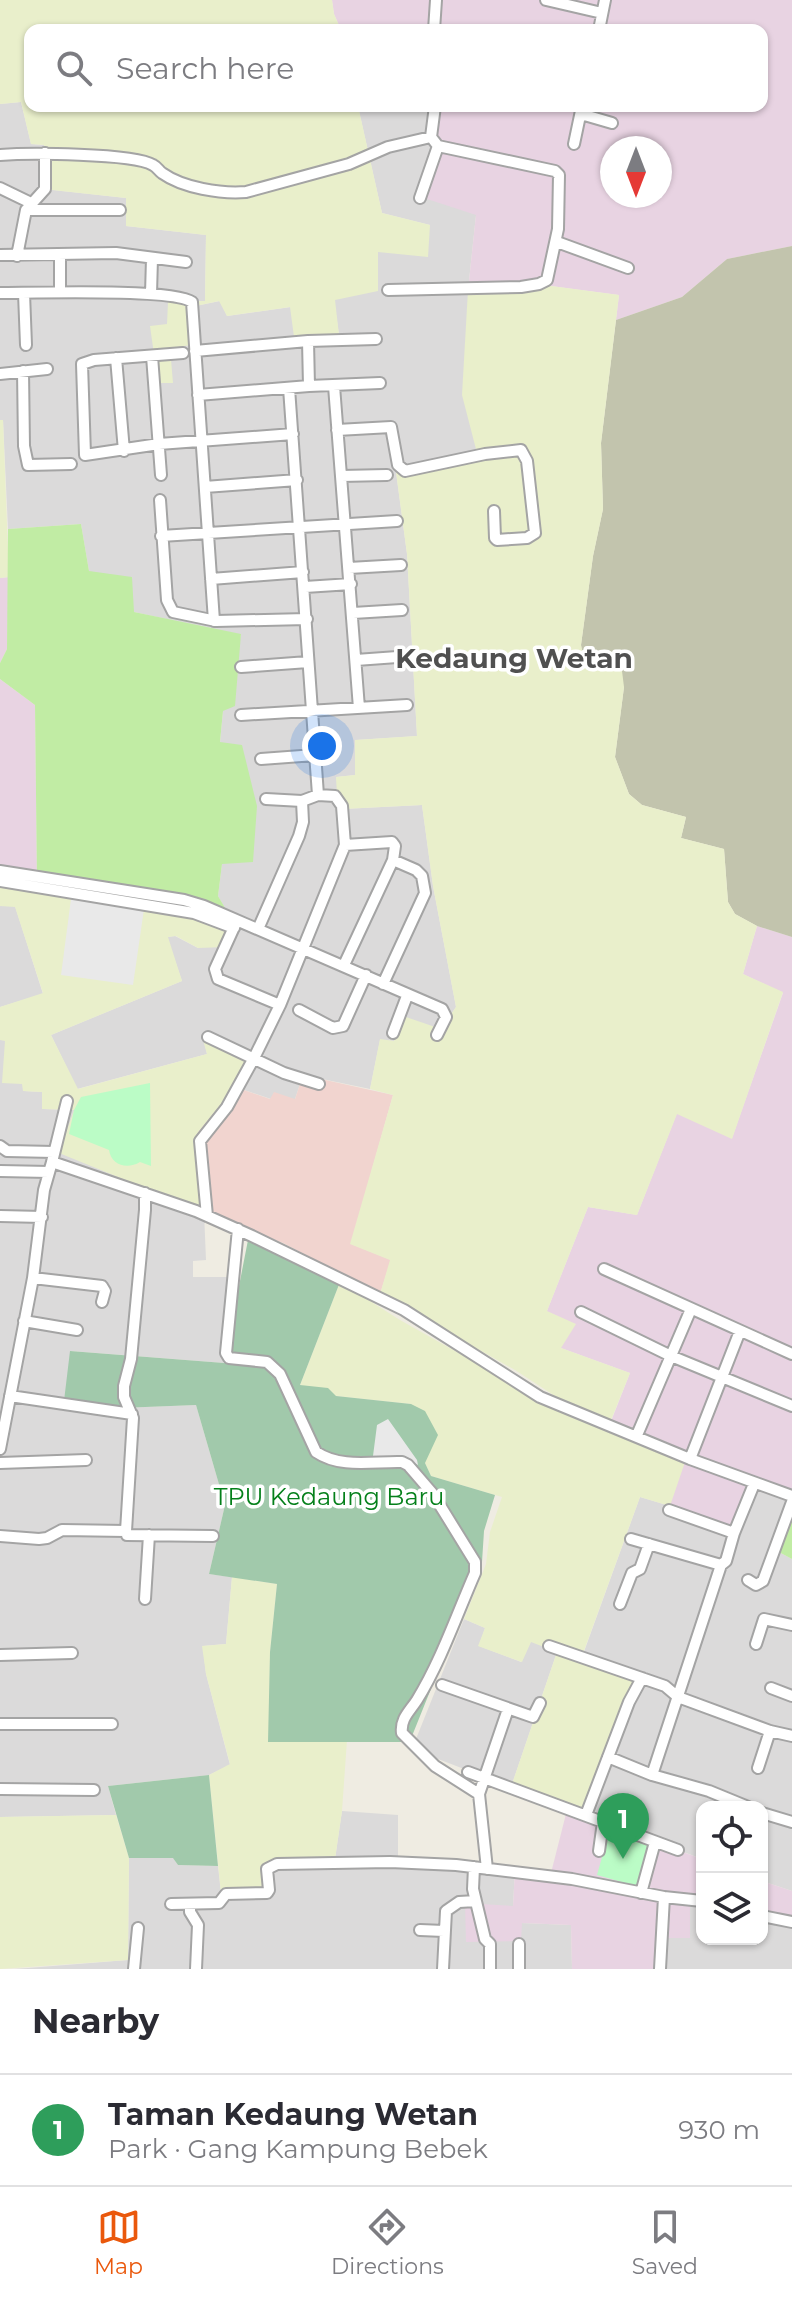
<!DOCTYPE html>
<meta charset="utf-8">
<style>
body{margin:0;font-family:Montserrat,sans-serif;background:#f2f2f3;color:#2b2b33}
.controls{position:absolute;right:24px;bottom:24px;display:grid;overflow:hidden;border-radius:16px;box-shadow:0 2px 6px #0004}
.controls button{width:72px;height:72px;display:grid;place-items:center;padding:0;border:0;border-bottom:2px solid #e1e1e2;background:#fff;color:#2b2b33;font:40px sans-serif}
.compass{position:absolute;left:600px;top:136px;width:72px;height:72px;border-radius:50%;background:#fff;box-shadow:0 2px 6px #0004;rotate:180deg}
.you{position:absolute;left:322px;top:746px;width:28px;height:28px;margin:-20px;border:6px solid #fff;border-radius:50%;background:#1a73e8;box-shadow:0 0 0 12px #1a73e833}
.badge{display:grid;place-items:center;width:52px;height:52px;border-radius:50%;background:#ea580c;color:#fff;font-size:26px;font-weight:700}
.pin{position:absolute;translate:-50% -66px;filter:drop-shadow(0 2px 4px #0008)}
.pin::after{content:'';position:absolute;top:42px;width:28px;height:24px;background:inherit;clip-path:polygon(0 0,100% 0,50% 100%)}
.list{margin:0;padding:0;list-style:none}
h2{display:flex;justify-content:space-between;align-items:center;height:104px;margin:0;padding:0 32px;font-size:34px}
h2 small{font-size:26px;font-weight:400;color:#7c7c81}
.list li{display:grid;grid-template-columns:52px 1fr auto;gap:24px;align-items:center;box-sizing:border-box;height:112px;padding:0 32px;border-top:2px solid #e1e1e2}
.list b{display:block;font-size:30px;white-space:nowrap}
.list p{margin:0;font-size:26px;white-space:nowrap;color:#7c7c81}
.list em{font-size:26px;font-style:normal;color:#7c7c81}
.icon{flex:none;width:44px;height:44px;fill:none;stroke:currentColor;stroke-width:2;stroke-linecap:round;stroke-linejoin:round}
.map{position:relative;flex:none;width:792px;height:1969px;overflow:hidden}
.search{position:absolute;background:#fff;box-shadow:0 2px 6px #0004;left:24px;right:24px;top:24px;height:88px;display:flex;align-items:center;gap:20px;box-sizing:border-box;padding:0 28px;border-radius:16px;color:#7c7c81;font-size:30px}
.sheet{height:216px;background:#fff}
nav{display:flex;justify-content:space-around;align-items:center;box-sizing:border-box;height:112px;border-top:2px solid #e1e1e2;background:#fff;font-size:22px;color:#7c7c81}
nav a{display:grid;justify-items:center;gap:4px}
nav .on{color:#ea580c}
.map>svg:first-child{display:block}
.residential{fill:#dbdada}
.commercial{fill:#f1d4cf}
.industrial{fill:#e8d3e2;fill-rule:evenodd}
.construction{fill:#c2c4ad}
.farmland{fill:#e9efcb}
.grass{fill:#c1eca4}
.cemetery{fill:#a1c9ab}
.park{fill:#bbfcc6}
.parking{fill:#e9e9e9}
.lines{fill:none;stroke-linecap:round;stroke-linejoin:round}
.minor-casing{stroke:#a4a4a4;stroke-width:14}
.minor{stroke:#fff;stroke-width:10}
.labels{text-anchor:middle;stroke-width:7;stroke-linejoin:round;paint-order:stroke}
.park-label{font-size:24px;fill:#05801b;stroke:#fff}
.quarter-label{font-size:28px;font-weight:bold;fill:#505050;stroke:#fff}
</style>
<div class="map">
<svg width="792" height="1969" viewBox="0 0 792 1969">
<rect width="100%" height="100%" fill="#efece2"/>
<!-- residential -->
<path class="residential" d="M21,102L31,144L44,145V189L126,198V226L206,235L205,301L168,302L170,347L186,308L220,301L227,316L291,307L339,335L334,300L378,252L430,225L382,213L359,111L439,106L476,215L468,290L478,457L396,472L407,554L417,736L356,740L355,775L336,777L343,809L422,805L433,886L456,1007L441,1029L394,1041L380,1040L370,1089L303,1075L295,1099H271L235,1087L204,1041L207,1054L77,1089L51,1035L182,981L167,937L175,936L198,948L233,923L218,896L222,864L220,743L223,711L241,635L134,612L89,571L81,524L8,529L3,420H0V104Z
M0,906H15L43,994L0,1007Z
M0,1040H5L23,1084V1091L43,1092V1109L74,1110L204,1212L206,1260L193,1261V1277H229L224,1363L71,1351L120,1408L196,1405L225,1505L209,1574L232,1577L226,1644L203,1646L206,1674L230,1765L209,1775L108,1786L116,1815L0,1817Z
M751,1482L790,1497L777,1551L792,1559V1891L762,1881V1807H702V1859L586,1815L581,1660L640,1497L670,1506Z
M464,1619L485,1628L479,1646L521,1662L531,1641L557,1652L511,1787L412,1749Z
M342,1811L398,1815V1863L515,1869L513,1906L521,1941V1923L571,1925L572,1969H15L128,1960L129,1858H174L178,1865L218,1866L221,1893L265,1866H334Z
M690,1899L702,1901V1939H762V1913L792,1920V1969H661L662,1938Z"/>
<!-- commercial -->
<path class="commercial" d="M303,1075L393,1095L351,1244L391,1260L380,1294L283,1243L204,1212L198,1132L235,1087L270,1099L274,1092L295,1099Z"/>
<!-- industrial -->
<path class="industrial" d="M332,0H792V246L727,259L682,297L616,320L619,295L551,286L525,291L468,290L476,215L424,198L440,147L437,135L439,106H762V30H341L334,14ZM612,148H660V196H612Z
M9,577L7,649L0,663V578Z
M0,679L35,705L37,882L0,876Z
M757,926L792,937V1497L751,1482L732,1530L670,1506L608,1429L630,1373L561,1348L547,1311L588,1207L637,1215L677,1113L732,1138L783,993L743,974Z
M567,1810L702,1859V1901L690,1899V1938H662L661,1969H572L571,1925L522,1923L521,1941L466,1942L465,1903L513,1906L515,1869L551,1873Z
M762,1881L792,1891V1920L762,1913Z"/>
<!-- construction -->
<path class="construction" d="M792,246V937L757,926L735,914L728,902L724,849L681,838L686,817L642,805L629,794L615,757L624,687L583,659L581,645L593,556L603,509L601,443L616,320L682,297L727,259Z"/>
<!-- farmland -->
<path class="farmland" d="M0,0H332L334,14L341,30H30V106H358L382,213L430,225L428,257L378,252V291L335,300L339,335L294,337L290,307L227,316L219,301L186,308L191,345L170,348L173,383H158L150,326L167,324L168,302L205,301L206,235L126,226V198L43,189L44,145L31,144L21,102L0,104Z
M551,286L619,295L601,443L603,509L593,556L581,645L584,659L621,663L624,687L615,757L629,794L642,805L686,817L681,838L724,849L728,902L735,914L757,926L743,974L783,992L732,1139L677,1114L637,1215L588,1207L547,1311L576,1324L561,1348L630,1373L611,1420L558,1398L515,1370L380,1294L390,1260L350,1244L393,1095L370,1089L380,1039L394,1041L403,1016L441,1029L456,1007L433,886L422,805L342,809L337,795L336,777L355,775V740L417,736L407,554L396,472L478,457L462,395L468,290L525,291Z
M0,420H3L9,577L0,578Z
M0,876L196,906L234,923L226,947L198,948L176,936L168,937L182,981L51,1035L78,1089L207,1054L203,1040L251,1057L235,1087L198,1132L204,1212L59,1153L74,1110L42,1109V1092L23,1091L22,1084L2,1083L5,1041L0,1040V1007L43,993L15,907L0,906Z
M340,1282L400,1320L494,1373L530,1398L685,1462L670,1506L640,1497L581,1659L636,1682L586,1815L511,1787L557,1652L531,1642L522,1662L478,1646L485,1628L464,1619L486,1564L490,1532L502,1497L431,1476L425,1463L411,1404L336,1396L300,1385Z
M232,1577L277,1584L270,1652L269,1742L347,1740L342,1811L334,1866H265L266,1892L221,1893L209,1775L230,1764L206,1674L202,1646L226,1644Z
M116,1815L129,1858L128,1960L0,1969V1817Z"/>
<!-- grass -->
<path class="grass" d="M81,524L89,571L132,577L134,612L241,634L235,706L223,711L220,742L242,745L257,806L253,862L222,864L218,896L234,923L196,906L37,882L35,705L0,679V663L7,649L8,529Z
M792,1513V1559L777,1551Z"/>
<!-- cemetery -->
<path class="cemetery" d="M248,1240L340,1282L300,1385L328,1388L336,1396L411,1404L425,1411L438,1435L425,1463L431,1476L495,1495L484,1531L482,1562L412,1736L402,1742H268L270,1652L277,1584L209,1574L225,1505L196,1405L120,1408L64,1401L70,1351L224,1363Z
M209,1775L218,1866L178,1865L173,1858H129L108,1786Z"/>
<!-- park -->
<path class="park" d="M150,1083L151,1166L140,1162C127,1170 111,1165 109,1150L69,1134L74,1110L81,1097Z
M609,1832L649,1844L636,1886L597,1875Z"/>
<!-- parking -->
<path class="parking" d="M71,899L144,909L133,985L61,975Z
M388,1419L417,1460L418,1465L409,1460L373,1456L377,1425Z"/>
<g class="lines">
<!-- minor casing -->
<g class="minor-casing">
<path id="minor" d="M546,0L602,13
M434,30L436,0
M599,30L605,0
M581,114L612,123
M574,144L582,106
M0,155C27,153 133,153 153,165C157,167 159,171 162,173C183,188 221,194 246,192L349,164L388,147L431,137
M0,188L31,203
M420,198L438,146
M26,210H120
M557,242L628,268
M0,255L116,253L186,262
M17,256L26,210L45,189V153
M388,290L521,287L539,284L547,280L558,229L559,175L555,171L438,146L431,137L435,106
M60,292V256
M0,293C31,293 174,288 192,302L214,621
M24,293L26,345
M151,294L152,258
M308,341L309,386
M195,351L308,341L376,339
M183,353L94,360L82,364L85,455L159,444L293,434
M152,356L161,475
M116,358L124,451
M23,371L24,446L28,465L71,464
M0,374L47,369
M334,386L359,708
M289,388L318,795
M198,395L309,386L380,383
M337,430L391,427L398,465L405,471L485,454L521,450L527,461L535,533L527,538L497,540L495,538L494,511
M341,476L387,475
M205,487L297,480
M160,500L167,600L173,612L216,621L307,619
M161,536L397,521
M349,568L401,565
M211,579L303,572
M305,587L351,584
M353,613L402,610
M356,660L411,656
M241,667L308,662
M241,715L407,705
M261,759L315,755
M0,871L184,900L204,906L442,1009L446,1017L437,1035
M0,881L194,913L234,928
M235,925L215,969L218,979L280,1005
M258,929L299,836L303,822L302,801
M344,965L393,860L395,846L392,842L345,845
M383,984L425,893L422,876L416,870L393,860
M299,1010L333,1028L343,1026L366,975
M393,1033L407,996
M208,1037L284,1073L319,1084
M67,1101L52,1162L196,1211L252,1236L404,1310L540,1397L690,1459L792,1496
M0,1146L7,1151L54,1152
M0,1171L49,1172
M0,1216L42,1217
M207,1216L200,1141L227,1107L254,1058L280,1005L345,845L342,806L335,796L318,795L302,801L266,799
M238,1229L226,1353L229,1358L267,1362L280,1374L316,1452C341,1469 374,1461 402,1462L408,1465L433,1494L475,1562V1573C457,1614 441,1661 417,1700C410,1711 400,1719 402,1733L435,1766L479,1794
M604,1269L792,1354
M33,1278L102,1286L105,1291L102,1302
M581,1312L671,1356L792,1406
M24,1321L77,1330
M10,1396L132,1414
M637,1435L691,1309
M0,1449L33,1278L44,1190L52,1162
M690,1459L740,1331
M0,1463L86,1460
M669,1510L734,1533
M126,1531L133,1418L124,1397V1386L131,1359L145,1210V1193
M0,1536L39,1539L47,1538L62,1530L126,1531L127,1535L213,1536
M631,1539L721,1565L726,1561L734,1533L754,1484
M721,1565L652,1775L709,1791L748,1807
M748,1580L756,1585L763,1581L792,1502
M145,1599L149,1535
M620,1604L632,1573L640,1569L649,1544
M756,1644L764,1619L792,1625
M549,1646L665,1686L678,1697L770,1731L792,1736
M0,1655L72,1653
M442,1685L533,1717L540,1703
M771,1688L792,1696
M0,1724H112
M608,1757L652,1775
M758,1768L770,1731
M468,1772L678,1850
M0,1789L94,1790
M762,1813L792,1822
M586,1815L629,1702L642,1678
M599,1851L603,1822
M474,1867L473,1889L485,1939L490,1944V1969
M487,1869L479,1794L508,1709
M641,1893L655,1842
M171,1904L219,1903L226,1894L267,1893L269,1890L267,1869L277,1864L390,1862L456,1865L572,1879L664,1897L702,1901
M190,1904V1912L198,1925L196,1969
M762,1916L792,1922
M420,1930L444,1931
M134,1969L138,1928
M443,1969L446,1911L459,1902L476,1901
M519,1969V1944
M660,1969L664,1897"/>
</g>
<!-- minor -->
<use href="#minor" class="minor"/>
</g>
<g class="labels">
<!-- park labels -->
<g class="park-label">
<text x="329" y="1505">TPU Kedaung Baru</text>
</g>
<!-- quarter labels -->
<g class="quarter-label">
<text x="514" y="668">Kedaung Wetan</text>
</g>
</g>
</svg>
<div class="controls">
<button><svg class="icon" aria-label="locate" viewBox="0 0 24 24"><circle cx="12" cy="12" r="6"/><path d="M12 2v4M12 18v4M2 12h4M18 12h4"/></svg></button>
<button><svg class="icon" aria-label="layers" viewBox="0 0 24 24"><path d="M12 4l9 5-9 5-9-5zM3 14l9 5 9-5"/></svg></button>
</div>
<svg class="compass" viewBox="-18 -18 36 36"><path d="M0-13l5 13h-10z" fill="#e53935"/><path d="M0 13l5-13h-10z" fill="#7c7c81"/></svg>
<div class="you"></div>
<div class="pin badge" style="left:623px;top:1859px;background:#2e9e5b">1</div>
<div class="search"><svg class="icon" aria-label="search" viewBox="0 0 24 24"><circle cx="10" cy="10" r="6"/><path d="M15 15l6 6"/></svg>Search here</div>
</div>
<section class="sheet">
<h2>Nearby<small></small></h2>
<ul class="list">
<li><span class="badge" style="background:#2e9e5b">1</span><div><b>Taman Kedaung Wetan</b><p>Park · Gang Kampung Bebek</p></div><em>930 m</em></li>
</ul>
</section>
<nav>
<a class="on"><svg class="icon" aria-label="map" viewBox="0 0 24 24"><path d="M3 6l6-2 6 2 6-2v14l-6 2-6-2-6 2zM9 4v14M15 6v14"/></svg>Map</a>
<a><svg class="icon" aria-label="directions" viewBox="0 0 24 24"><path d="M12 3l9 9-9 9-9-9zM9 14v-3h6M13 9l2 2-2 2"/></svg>Directions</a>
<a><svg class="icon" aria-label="saved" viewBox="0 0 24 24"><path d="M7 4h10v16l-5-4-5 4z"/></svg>Saved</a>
</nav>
